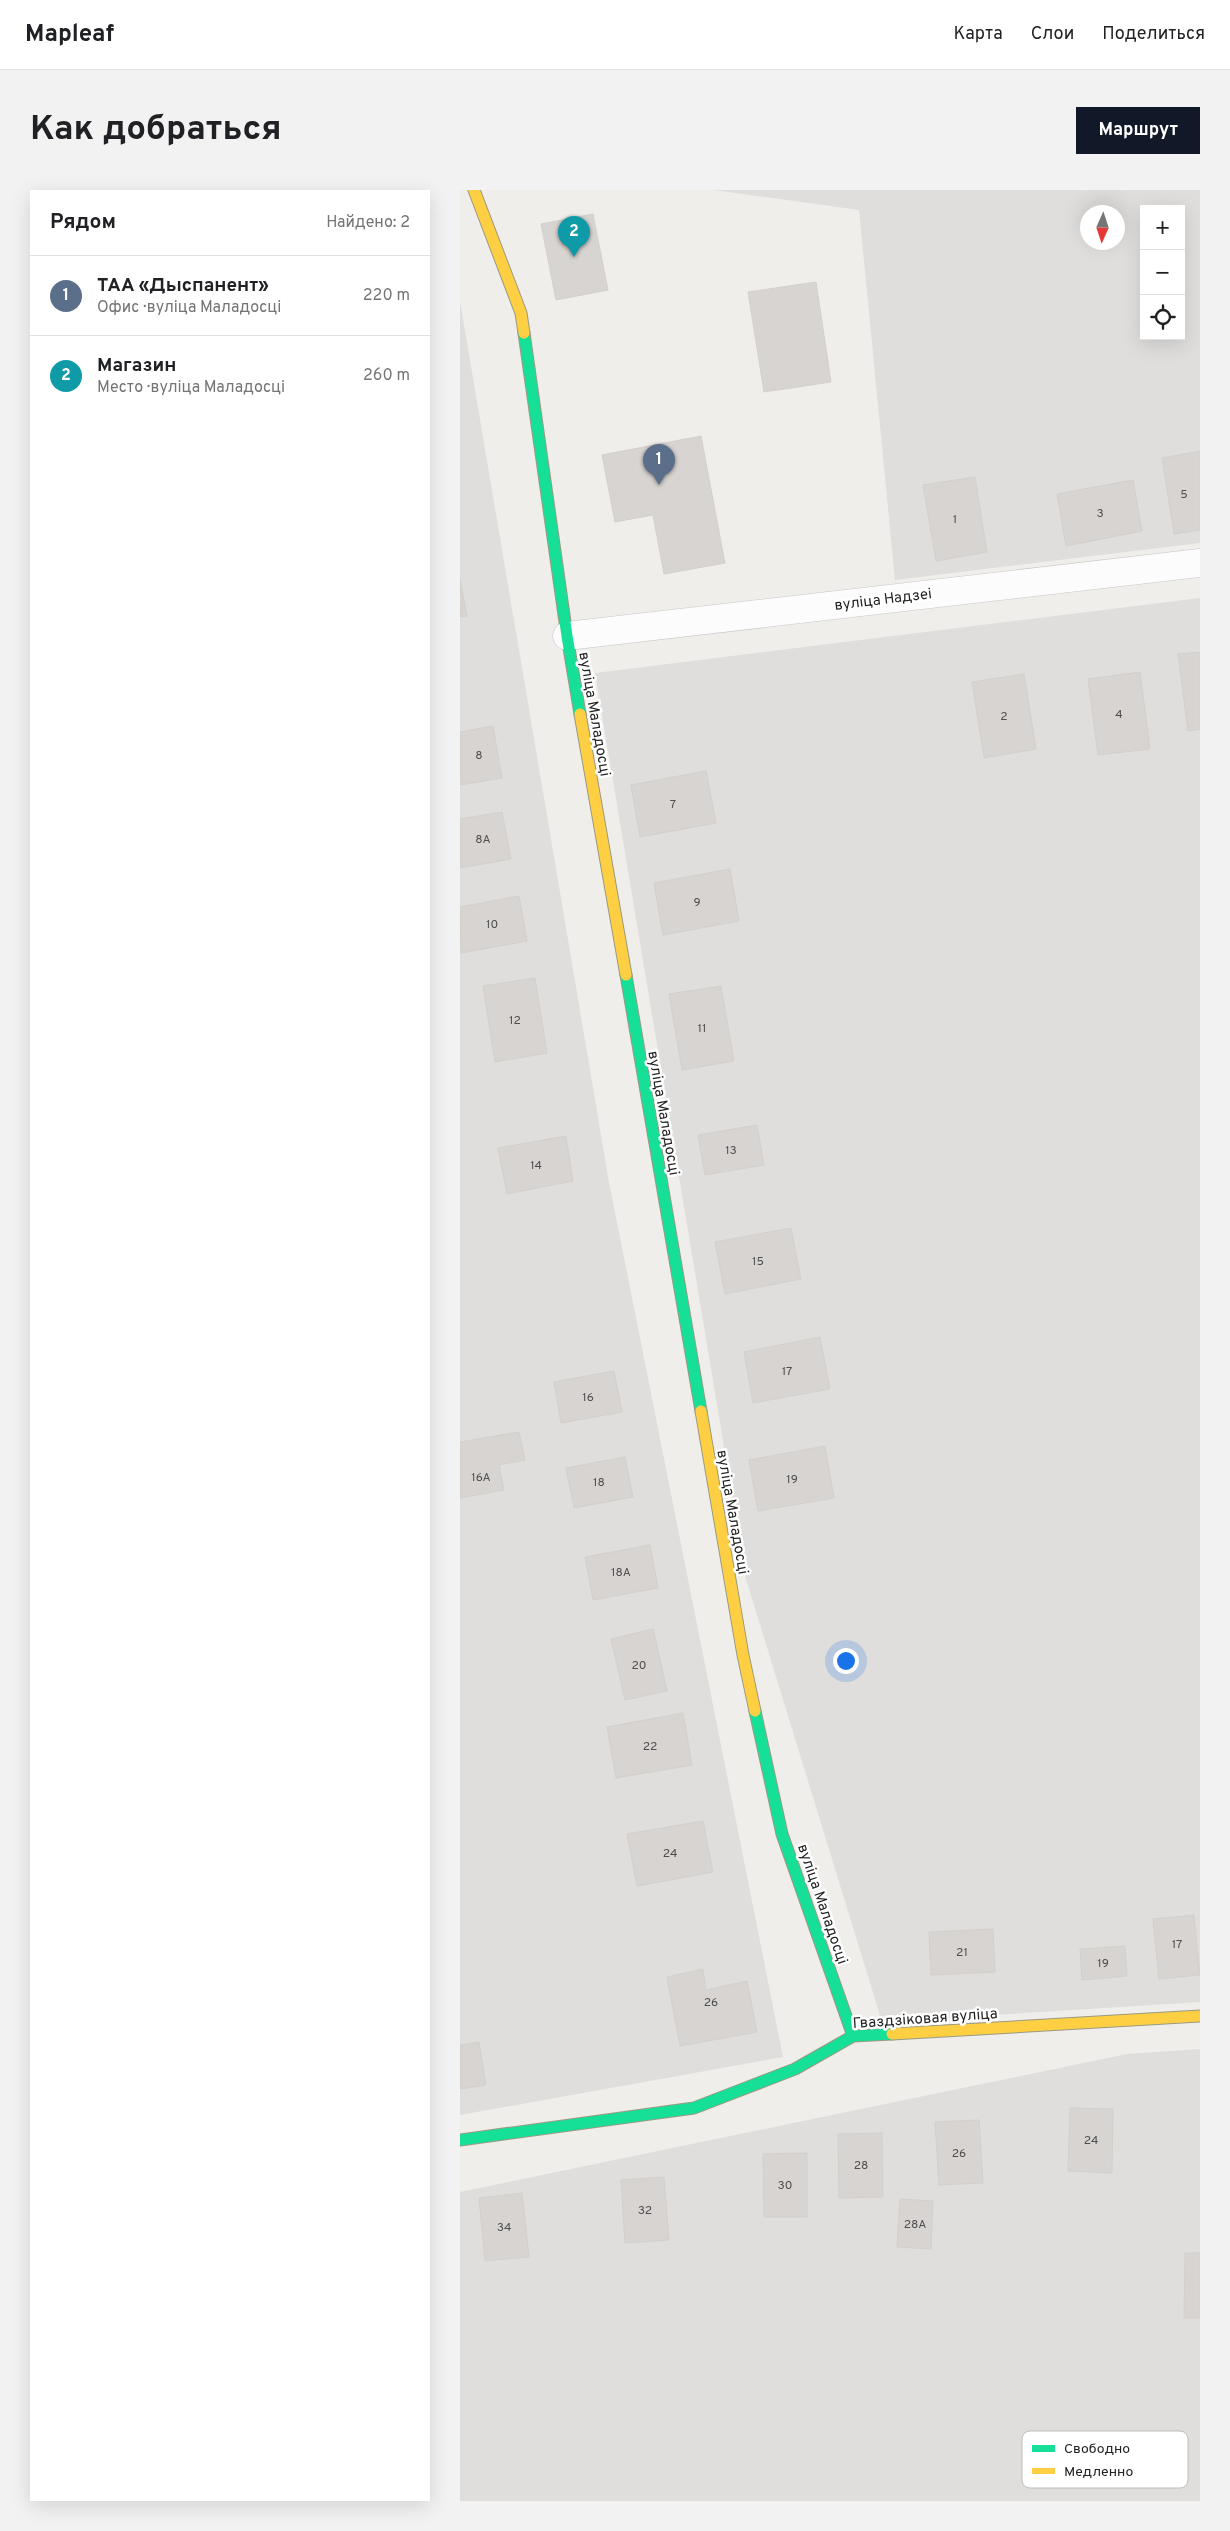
<!DOCTYPE html>
<html lang="ru">
<meta charset="utf-8">
<style>
body{margin:0;font-family:Overpass,sans-serif;background:#f2f2f2;color:#202124}
.controls{position:absolute;right:15px;top:15px;display:grid;overflow:hidden;border-radius:0px;box-shadow:0 5px 20px #0002}
.controls button{width:45px;height:45px;display:grid;place-items:center;padding:0;border:0;border-bottom:1px solid #e0e0e0;background:#fff;color:#202124;font:25px sans-serif}
.compass{position:absolute;left:620px;top:15px;width:45px;height:45px;border-radius:50%;background:#fff;box-shadow:0 5px 20px #0002;rotate:183deg}
.you{position:absolute;left:385px;top:1470px;width:18px;height:18px;margin:-12px;border:4px solid #fff;border-radius:50%;background:#1a73e8;box-shadow:0 0 0 8px #1a73e833}
.badge{display:grid;place-items:center;width:32px;height:32px;border-radius:50%;background:#111827;color:#fff;font-size:16px;font-weight:700}
.pin{position:absolute;translate:-50% -41px;filter:drop-shadow(0 1px 2px #0008)}
.pin::after{content:'';position:absolute;top:26px;width:18px;height:15px;background:inherit;clip-path:polygon(0 0,100% 0,50% 100%)}
.list{margin:0;padding:0;list-style:none}
h2{display:flex;justify-content:space-between;align-items:center;height:65px;margin:0;padding:0 20px;font-size:21px}
h2 small{font-size:16px;font-weight:400;color:#757577}
.list li{display:grid;grid-template-columns:32px 1fr auto;gap:15px;align-items:center;box-sizing:border-box;height:80px;padding:0 20px;border-top:1px solid #e0e0e0}
.list b{display:block;font-size:19px;white-space:nowrap}
.list p{margin:0;font-size:16px;white-space:nowrap;color:#757577}
.list em{font-size:16px;font-style:normal;color:#757577}
.icon{flex:none;width:28px;height:28px;fill:none;stroke:currentColor;stroke-width:2;stroke-linecap:round;stroke-linejoin:round}
.map{position:relative;flex:none;width:740px;height:2311px;overflow:hidden;border-radius:0px}
header{display:flex;align-items:center;gap:30px;box-sizing:border-box;height:70px;padding:0 25px;background:#fff;border-bottom:1px solid #e0e0e0}
header strong{font-size:24px}
nav{display:flex;gap:28px;margin-inline-start:auto;font-size:18px}
.intro{display:flex;align-items:center;justify-content:space-between;box-sizing:border-box;height:120px;padding:0 30px}
h1{margin:0;font-size:35px}
.button{padding:12px 22px;border-radius:0px;background:#111827;color:#fff;font-size:18px;font-weight:700}
main{display:flex;gap:30px;padding:0 30px}
aside{flex:1;background:#fff;border-radius:0px;box-shadow:0 5px 20px #0002}
.map>svg:first-child{display:block}
.residential{fill:#dfdedc;fill-rule:evenodd}
.building{fill:#d7d4d2;stroke:#d3d0cc}
.lines{fill:none;stroke-linecap:round;stroke-linejoin:round}
.street-casing{stroke:#c9c8c7;stroke-width:29}
.fast-casing{stroke:#999a82;stroke-width:13}
.slow-casing{stroke:#999a82;stroke-width:13}
.street{stroke:#fdfcfc;stroke-width:28}
.fast{stroke:#16e098;stroke-width:11}
.slow{stroke:#ffcf43;stroke-width:11}
.labels{text-anchor:middle;stroke-width:5;stroke-linejoin:round;paint-order:stroke}
.number-label{font-size:12px;fill:#4f4e4e}
.street-label{font-size:15px;fill:#222;stroke:#fff}
.key{fill:#fff;stroke:#bdbdbd;stroke-width:1}
.key-label{font-size:14px;fill:#222}
</style>
<header>
<strong>Mapleaf</strong>
<nav><a>Карта</a><a>Слои</a><a>Поделиться</a></nav>
</header>
<div class="intro"><h1>Как добраться</h1><a class="button">Маршрут</a></div>
<main>
<aside>
<h2>Рядом<small>Найдено: 2</small></h2>
<ul class="list">
<li><span class="badge" style="background:#5c6f8a">1</span><div><b>ТАА «Дыспанент»</b><p>Офис · вуліца Маладосці</p></div><em>220 m</em></li>
<li><span class="badge" style="background:#0f9aa8">2</span><div><b>Магазин</b><p>Место · вуліца Маладосці</p></div><em>260 m</em></li>
</ul>
</aside>
<div class="map">
<svg width="740" height="2311" viewBox="0 0 740 2311">
<rect width="100%" height="100%" fill="#f0eeeb"/>
<!-- residential -->
<path class="residential" d="M254,0H740V353L435,390L399,20ZM684,19H721V146H684ZM628,22H658V52H628Z
M0,111L149,992L323,1867L0,1925Z
M740,408V1812L422,1832L286,1389L135,483Z
M740,1859V2311H0V2002L667,1864Z"/>
<!-- building -->
<path class="building" d="M133,24L148,100L96,110L81,34Z
M356,92L371,192L304,202L288,102Z
M241,246L265,373L204,384L193,325L155,332L142,265Z
M740,261V340L714,344L702,268Z
M515,287L527,362L476,371L463,295Z
M673,290L682,341L606,356L597,304Z
M0,389L7,426L0,427Z
M740,462V539L728,541L718,464Z
M680,482L690,559L638,565L628,489Z
M564,484L576,559L524,568L512,492Z
M33,536L42,588L0,595V542Z
M246,581L256,633L180,647L171,595Z
M42,622L51,669L0,678V629Z
M270,679L279,731L203,745L194,693Z
M59,706L67,751L1,763L0,717Z
M75,788L87,863L35,872L23,796Z
M261,796L274,871L222,880L209,804Z
M297,935L304,975L245,985L238,945Z
M106,946L113,991L47,1004L38,958Z
M331,1038L341,1089L265,1104L255,1052Z
M360,1147L370,1199L293,1213L284,1162Z
M154,1181L162,1222L101,1233L94,1192Z
M59,1242L65,1270L39,1275L44,1300L0,1308V1252Z
M365,1256L374,1308L298,1321L289,1270Z
M165,1267L173,1307L114,1318L106,1278Z
M190,1355L198,1398L133,1410L125,1367Z
M193,1439L207,1501L165,1510L151,1449Z
M223,1523L232,1575L156,1588L147,1537Z
M243,1631L253,1682L177,1696L167,1644Z
M734,1725L740,1785L699,1789L693,1729Z
M533,1739L535,1782L471,1785L469,1742Z
M665,1756L667,1786L622,1790L620,1759Z
M243,1779L246,1800L287,1791L297,1842L220,1856L207,1787Z
M19,1852L26,1895L0,1899V1855Z
M610,1918L653,1919L652,1983L608,1981Z
M519,1930L523,1993L479,1995L475,1932Z
M422,1943L423,2007L379,2008L378,1944Z
M347,1963V2027H304L303,1964Z
M204,1987L209,2050L165,2053L161,1990Z
M62,2003L69,2067L25,2071L19,2008Z
M440,2009L473,2011L471,2059L437,2057Z
M725,2063H740V2128H724Z"/>
<g class="lines">
<!-- street casing -->
<g class="street-casing">
<path id="street" d="M107,446L740,373"/>
</g>
<!-- fast casing -->
<g class="fast-casing">
<path id="fast" d="M64,143L107,446L120,524
M166,785L241,1221
M295,1521L322,1644L393,1846
M0,1950L234,1918L335,1879L393,1846L432,1844"/>
</g>
<!-- slow casing -->
<g class="slow-casing">
<path id="slow" d="M14,0L61,123L64,143
M120,524L166,785
M241,1221L283,1465L295,1521
M432,1844L740,1826"/>
</g>
<!-- street -->
<use href="#street" class="street"/>
<!-- fast -->
<use href="#fast" class="fast"/>
<!-- slow -->
<use href="#slow" class="slow"/>
</g>
<g class="labels">
<!-- number labels -->
<g class="number-label">
<text x="724" y="308">5</text>
<text x="640" y="327">3</text>
<text x="495" y="333">1</text>
<text x="659" y="528">4</text>
<text x="544" y="530">2</text>
<text x="19" y="569">8</text>
<text x="213" y="618">7</text>
<text x="23" y="653">8А</text>
<text x="237" y="716">9</text>
<text x="32" y="738">10</text>
<text x="55" y="834">12</text>
<text x="242" y="842">11</text>
<text x="271" y="964">13</text>
<text x="76" y="979">14</text>
<text x="298" y="1075">15</text>
<text x="327" y="1185">17</text>
<text x="128" y="1211">16</text>
<text x="21" y="1291">16А</text>
<text x="332" y="1293">19</text>
<text x="139" y="1296">18</text>
<text x="161" y="1386">18А</text>
<text x="179" y="1479">20</text>
<text x="190" y="1560">22</text>
<text x="210" y="1667">24</text>
<text x="717" y="1758">17</text>
<text x="502" y="1766">21</text>
<text x="643" y="1777">19</text>
<text x="251" y="1816">26</text>
<text x="631" y="1954">24</text>
<text x="499" y="1967">26</text>
<text x="401" y="1979">28</text>
<text x="325" y="1999">30</text>
<text x="185" y="2024">32</text>
<text x="455" y="2038">28А</text>
<text x="44" y="2041">34</text>
</g>
<!-- street labels -->
<g class="street-label">
<text transform="translate(423 409) rotate(-7)" y="5">вуліца Надзеі</text>
<text transform="translate(135 524) rotate(80)" y="5">вуліца Маладосці</text>
<text transform="translate(204 923) rotate(80)" y="5">вуліца Маладосці</text>
<text transform="translate(273 1322) rotate(80)" y="5">вуліца Маладосці</text>
<text transform="translate(363 1714) rotate(71)" y="5">вуліца Маладосці</text>
<text transform="translate(465 1828) rotate(-4)" y="5">Гваздзіковая вуліца</text>
</g>
</g>
<!-- legend -->
<rect x="562" y="2241" width="166" height="57" rx="8" class="key"/>
<rect x="572" y="2255" width="23" height="7" fill="#16e098"/>
<rect x="572" y="2278" width="23" height="6" fill="#ffcf43"/>
<g class="key-label">
<text x="604" y="2263">Свободно</text>
<text x="604" y="2286">Медленно</text>
</g>
</svg>
<div class="controls">
<button>+</button>
<button>−</button>
<button><svg class="icon" aria-label="locate" viewBox="0 0 24 24"><circle cx="12" cy="12" r="6"/><path d="M12 2v4M12 18v4M2 12h4M18 12h4"/></svg></button>
</div>
<svg class="compass" viewBox="-18 -18 36 36"><path d="M0-13l5 13h-10z" fill="#e53935"/><path d="M0 13l5-13h-10z" fill="#757577"/></svg>
<div class="you"></div>
<div class="pin badge" style="left:199px;top:295px;background:#5c6f8a">1</div>
<div class="pin badge" style="left:114px;top:67px;background:#0f9aa8">2</div>
</div>
</main>
